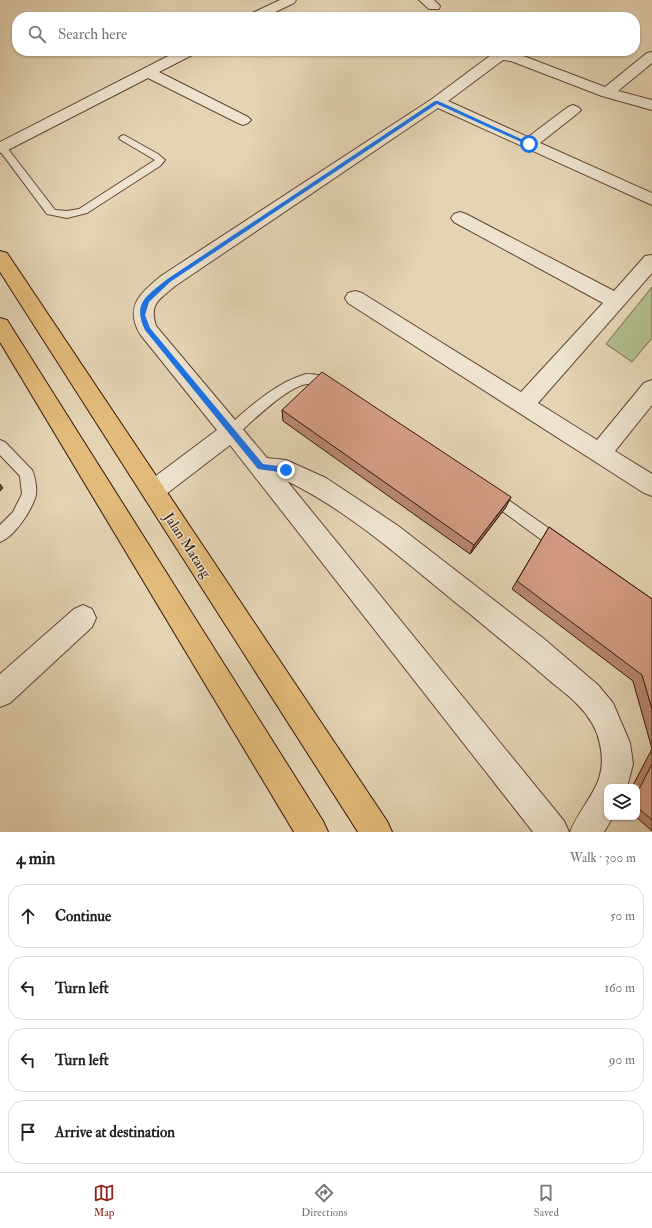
<!DOCTYPE html>
<meta charset="utf-8">
<style>
body{margin:0;font-family:"IM FELL Double Pica",serif;background:#f2f2f2;color:#222}
.controls{position:absolute;right:12px;bottom:12px;display:grid;overflow:hidden;border-radius:8px;box-shadow:0 1px 3px #0004}
.controls button{width:36px;height:36px;display:grid;place-items:center;padding:0;border:0;border-bottom:1px solid #e0e0e0;background:#fff;color:#222;font:20px sans-serif}
.stop{position:absolute;width:12px;height:12px;margin:-9px;border:3px solid #1a73e8;border-radius:50%;background:#fff}
.stop.end{background:#1a73e8;border-color:#fff;box-shadow:0 1px 4px #0008}
.list{margin:0;padding:0;list-style:none}
h2{display:flex;justify-content:space-between;align-items:center;height:52px;margin:0;padding:0 16px;font-size:17px}
h2 small{font-size:13px;font-weight:400;color:#767676}
.list li{display:grid;grid-template-columns:26px 1fr auto;gap:12px;align-items:center;box-sizing:border-box;height:64px;margin:0 8px 8px;padding:0 8px;border:1px solid #e0e0e0;border-radius:16px}
.list b{display:block;font-size:15px;white-space:nowrap}
.list em{font-size:13px;font-style:normal;color:#767676}
.icon{flex:none;width:22px;height:22px;fill:none;stroke:currentColor;stroke-width:2;stroke-linecap:round;stroke-linejoin:round}
.map{position:relative;flex:none;width:652px;height:832px;overflow:hidden}
.search{position:absolute;background:#fff;box-shadow:0 1px 3px #0004;left:12px;right:12px;top:12px;height:44px;display:flex;align-items:center;gap:10px;box-sizing:border-box;padding:0 14px;border-radius:16px;color:#767676;font-size:15px}
.sheet{height:340px;background:#fff}
nav{display:flex;justify-content:space-around;align-items:center;box-sizing:border-box;height:56px;border-top:1px solid #e0e0e0;background:#fff;font-size:11px;color:#767676}
nav a{display:grid;justify-items:center;gap:2px}
nav .on{color:#8f2418}
.map>svg:first-child{display:block}
.green{fill:#b3bd8e;stroke:#746a4a}
.lines{fill:none;stroke-linecap:round;stroke-linejoin:round}
.service-casing{stroke:#624632;stroke-width:2}
.minor-casing{stroke:#624632;stroke-width:2}
.primary-casing{stroke:#361607;stroke-width:2}
.service{fill:#ede3ce;fill-rule:evenodd}
.minor{fill:#ede3ce;fill-rule:evenodd}
.primary{fill:#e2ba7a;fill-rule:evenodd}
.wall{fill:#b88873;stroke:#361607}
.shaded-wall{fill:#966f5e;stroke:#361607}
.building{fill:#d69e86;stroke:#361607}
.route{fill:#1a73e8}
.labels{text-anchor:middle;stroke-width:3;stroke-linejoin:round;paint-order:stroke}
.street-label{font-size:14px;fill:#361607;stroke:#ede3ce}
</style>
<div class="map">
<svg width="652" height="832" viewBox="0 0 652 832">
<rect width="100%" height="100%" fill="#e4d4b4"/>
<filter id="stains"><feTurbulence type="fractalNoise" baseFrequency=".005" numOctaves="4"/><feColorMatrix values="0 0 0 0 .2 0 0 0 0 .09 0 0 0 0 .02 0 0 0 .5 -.17"/></filter>
<radialGradient id="worn" r=".72"><stop offset=".6" stop-color="#630" stop-opacity="0"/><stop offset="1" stop-color="#630" stop-opacity=".3"/></radialGradient>
<!-- green -->
<path class="green" d="M652,287V338L632,362L606,344Z"/>
<g class="lines">
<!-- service casing -->
<g class="service-casing">
<path id="service" d="M124,135L158,154L165,160L160,166L87,213L67,218L47,214L0,151V145H5L55,210L67,211L79,209L155,160L121,140L119,138L121,136Z
M306,374C315,374 332,376 336,385L334,389C325,392 317,383 307,384C288,386 251,422 237,435L232,436L227,435L225,431L227,427C251,406 275,383 306,374Z
M0,440L5,442L32,470C35,476 37,488 36,495C32,510 15,536 0,542V525L13,512L22,494L20,476L0,455Z
M492,490L497,492L564,539L566,544L564,549L559,551L554,549L487,500L485,496L487,492Z"/>
</g>
<!-- minor casing -->
<g class="minor-casing">
<path id="minor" d="M280,0H296L294,3L265,17H248L250,14Z
M419,0H434L440,6L439,9H429Z
M178,51H196L194,54L159,72L248,117L251,120L248,123L243,125L238,123L148,78L6,151L0,153V142Z
M503,52L518,54L605,87L647,53L652,52V63L618,91L652,100V110L602,96L511,61L503,60L448,101L528,137L568,107L573,105L578,107L581,110L578,113L540,143L652,193V205L438,108L175,286C159,300 149,303 156,326L267,458L286,460L326,478L397,525L543,638L598,685L613,703L630,743L633,764L627,787H607V817H613L604,832H570C584,798 609,785 600,744C597,729 589,716 578,705C570,696 558,688 549,680C523,657 496,636 470,614C413,569 352,512 287,481L564,821L569,832H533L230,445L161,498L153,501L145,498L141,491L145,484L217,430L140,334C124,306 141,293 161,276L432,99L491,55Z
M460,212L466,214L614,291L645,256L652,255V273L538,403L597,440L644,383L652,380V405L615,451L652,474V496L644,493L348,303L345,298L348,293L355,291L362,293L521,392L603,303L454,222L451,218L454,214Z
M83,605L92,609L96,618L92,627L10,703L0,707V674L74,609Z"/>
</g>
<!-- primary casing -->
<g class="primary-casing">
<path id="primary" d="M0,251L7,253L387,821L392,832H358L0,272Z
M0,318L7,320L323,821L328,832H294L0,342Z"/>
</g>
<!-- service -->
<use href="#service" class="service"/>
<!-- minor -->
<use href="#minor" class="minor"/>
<!-- primary -->
<use href="#primary" class="primary"/>
</g>
<!-- wall -->
<path class="wall" d="M282,410L506,507L470,554L283,421Z
M549,527L652,599V831L636,817H637V787H632L652,749L633,681L512,589Z"/>
<!-- shaded-wall -->
<path class="shaded-wall" d="M0,484L3,488L0,491Z
M511,497L506,507L470,554L474,545Z"/>
<!-- building -->
<path class="building" d="M322,372L511,497L474,545L282,410Z
M549,527L652,599V709L642,675L517,581Z
M652,764V820L637,807V793Z"/>
<!-- route -->
<path class="route" d="M435,101H438L532,144L528,145L437,104L170,282L149,302L145,315L150,328L263,464L286,467L289,470L286,473L258,469L145,330C132,303 147,296 166,280Z"/>
<g class="labels">
<!-- street labels -->
<g class="street-label">
<text transform="translate(188 545) rotate(57)" y="5">Jalan Matang</text>
</g>
</g>
<rect width="100%" height="100%" filter="url(#stains)"/>
<rect width="100%" height="100%" fill="url(#worn)"/>
</svg>
<div class="controls">
<button><svg class="icon" aria-label="layers" viewBox="0 0 24 24"><path d="M12 4l9 5-9 5-9-5zM3 14l9 5 9-5"/></svg></button>
</div>
<div class="stop" style="left:529px;top:144px"></div>
<div class="stop end" style="left:286px;top:470px"></div>
<div class="search"><svg class="icon" aria-label="search" viewBox="0 0 24 24"><circle cx="10" cy="10" r="6"/><path d="M15 15l6 6"/></svg>Search here</div>
</div>
<section class="sheet">
<h2>4 min<small>Walk · 300 m</small></h2>
<ul class="list">
<li><svg class="icon" aria-label="ahead" viewBox="0 0 24 24"><path d="M12 20V5M6 11l6-6 6 6"/></svg><div><b>Continue</b></div><em>50 m</em></li>
<li><svg class="icon" aria-label="left" viewBox="0 0 24 24"><path d="M17 20v-9H6M10 6l-5 5 5 5"/></svg><div><b>Turn left</b></div><em>160 m</em></li>
<li><svg class="icon" aria-label="left" viewBox="0 0 24 24"><path d="M17 20v-9H6M10 6l-5 5 5 5"/></svg><div><b>Turn left</b></div><em>90 m</em></li>
<li><svg class="icon" aria-label="arrive" viewBox="0 0 24 24"><path d="M6 21V4h12l-3 4 3 4H6"/></svg><div><b>Arrive at destination</b></div></li>
</ul>
</section>
<nav>
<a class="on"><svg class="icon" aria-label="map" viewBox="0 0 24 24"><path d="M3 6l6-2 6 2 6-2v14l-6 2-6-2-6 2zM9 4v14M15 6v14"/></svg>Map</a>
<a><svg class="icon" aria-label="directions" viewBox="0 0 24 24"><path d="M12 3l9 9-9 9-9-9zM9 14v-3h6M13 9l2 2-2 2"/></svg>Directions</a>
<a><svg class="icon" aria-label="saved" viewBox="0 0 24 24"><path d="M7 4h10v16l-5-4-5 4z"/></svg>Saved</a>
</nav>
